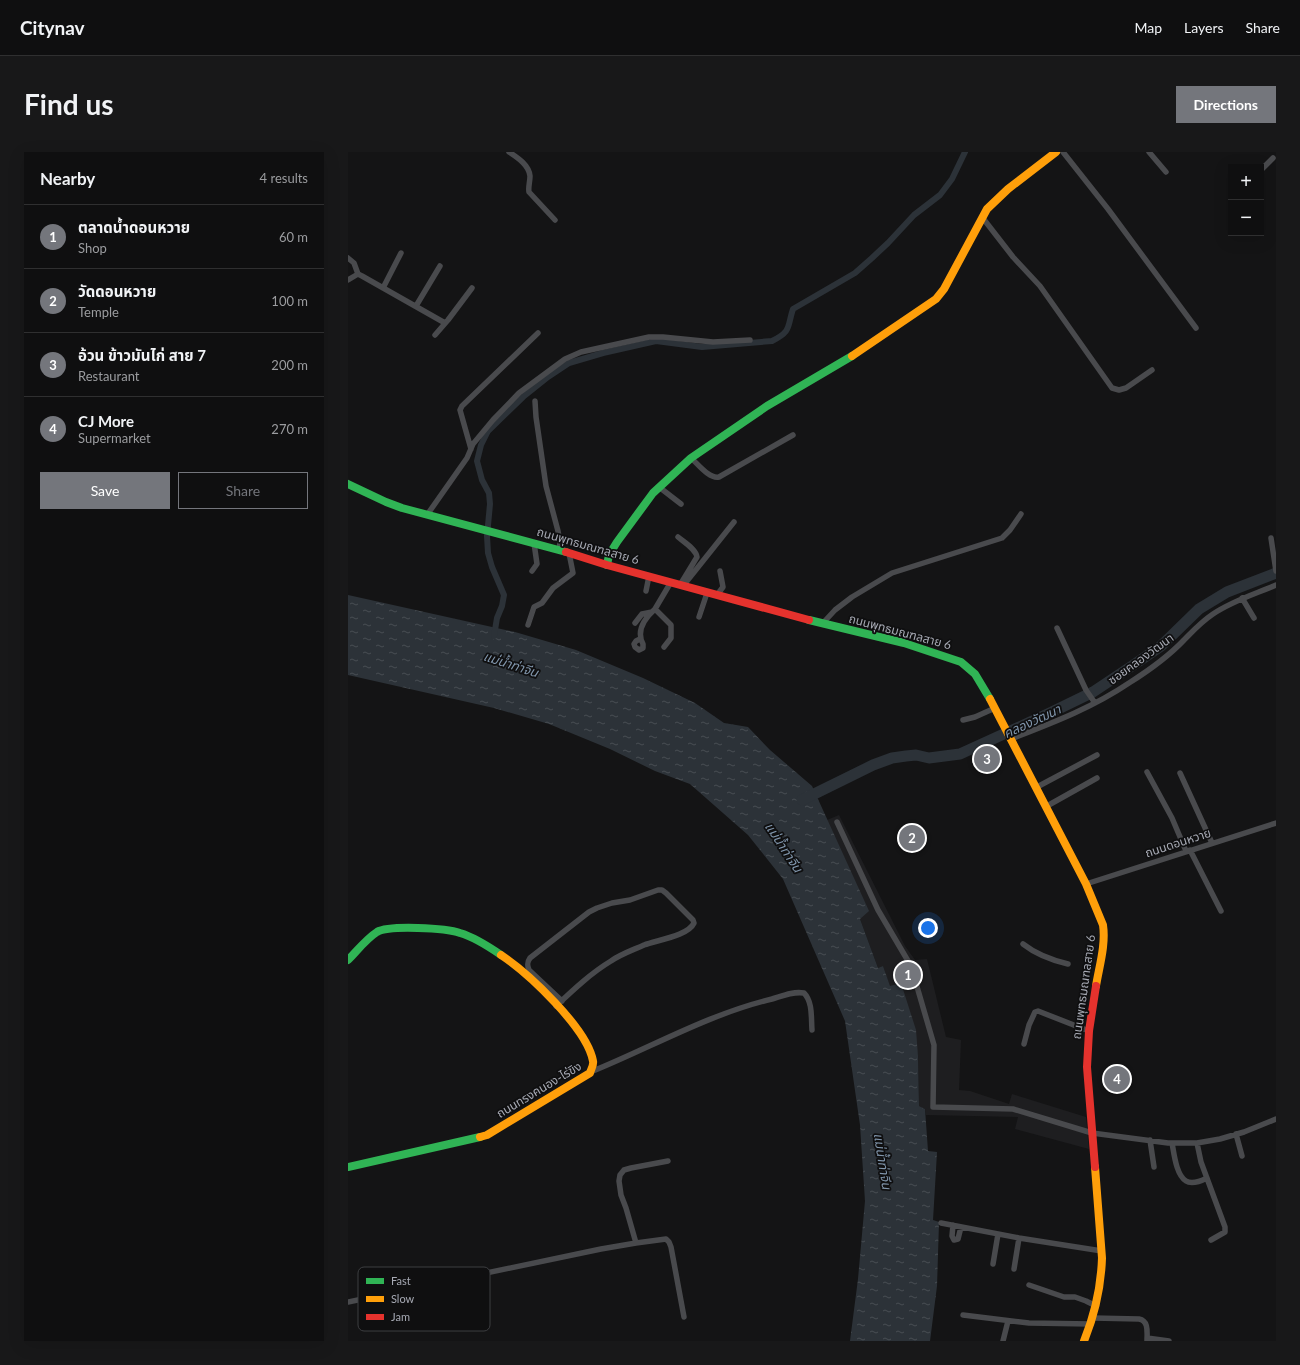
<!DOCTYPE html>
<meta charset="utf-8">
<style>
body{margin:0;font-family:Lato,"Noto Sans Thai",sans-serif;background:#181819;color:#f1f3f6}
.controls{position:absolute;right:12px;top:12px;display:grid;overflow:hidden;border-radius:0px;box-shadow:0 4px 16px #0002}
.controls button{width:36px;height:36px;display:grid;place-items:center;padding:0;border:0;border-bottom:1px solid #2f2f30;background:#0f0f10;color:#f1f3f6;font:20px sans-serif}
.you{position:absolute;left:580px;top:776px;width:14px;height:14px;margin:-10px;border:3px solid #fff;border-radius:50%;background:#1a73e8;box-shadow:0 0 0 6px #1a73e833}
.badge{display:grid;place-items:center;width:26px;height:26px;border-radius:50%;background:#74767c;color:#fff;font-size:13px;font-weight:700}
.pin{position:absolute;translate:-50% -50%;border:2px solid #fff;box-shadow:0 1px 4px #0006}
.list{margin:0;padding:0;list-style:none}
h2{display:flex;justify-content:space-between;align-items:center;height:52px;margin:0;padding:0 16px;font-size:17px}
h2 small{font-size:13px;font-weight:400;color:#9b9c9f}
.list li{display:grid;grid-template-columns:26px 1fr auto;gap:12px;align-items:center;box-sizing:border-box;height:64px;padding:0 16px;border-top:1px solid #2f2f30}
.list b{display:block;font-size:15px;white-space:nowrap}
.list p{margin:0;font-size:13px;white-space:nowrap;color:#9b9c9f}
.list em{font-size:13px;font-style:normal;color:#9b9c9f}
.actions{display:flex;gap:8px;padding:12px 16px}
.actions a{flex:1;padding:9px 0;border:1px solid #74767c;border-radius:0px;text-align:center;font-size:14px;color:#74767c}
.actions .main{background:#74767c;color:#fff}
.map{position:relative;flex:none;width:928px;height:1189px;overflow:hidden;border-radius:0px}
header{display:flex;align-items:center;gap:24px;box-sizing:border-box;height:56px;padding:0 20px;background:#0f0f10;border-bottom:1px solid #2f2f30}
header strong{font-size:19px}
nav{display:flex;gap:22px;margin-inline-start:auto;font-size:14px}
.intro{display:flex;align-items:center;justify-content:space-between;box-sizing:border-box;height:96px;padding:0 24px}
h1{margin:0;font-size:28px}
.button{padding:10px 18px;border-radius:0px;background:#74767c;color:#fff;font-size:14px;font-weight:700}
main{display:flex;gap:24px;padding:0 24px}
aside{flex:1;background:#0f0f10;border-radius:0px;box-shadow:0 4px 16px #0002}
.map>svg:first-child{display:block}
.built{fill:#1e1e20}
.water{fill:url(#water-ripples)}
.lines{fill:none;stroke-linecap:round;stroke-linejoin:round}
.canal{stroke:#2c3238;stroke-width:6}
.river{stroke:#2c3238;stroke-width:11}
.street{stroke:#494a4d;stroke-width:5.5}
.fast{stroke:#30b455;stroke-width:8}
.slow{stroke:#ff9f0a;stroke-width:8}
.jam{stroke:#e5322d;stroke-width:8}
.labels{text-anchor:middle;stroke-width:3.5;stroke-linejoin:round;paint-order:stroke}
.street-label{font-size:12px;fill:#a7aab4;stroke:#0f0f10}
.water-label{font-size:13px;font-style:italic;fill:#8196ac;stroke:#0f0f10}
.key{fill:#0f0f10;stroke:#3d3e41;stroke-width:1}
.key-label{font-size:11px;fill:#a7aab4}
</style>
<header>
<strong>Citynav</strong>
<nav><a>Map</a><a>Layers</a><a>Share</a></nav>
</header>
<div class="intro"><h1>Find us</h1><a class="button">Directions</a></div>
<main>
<aside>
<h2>Nearby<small>4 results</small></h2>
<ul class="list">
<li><span class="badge">1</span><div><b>ตลาดน้ำดอนหวาย</b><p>Shop</p></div><em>60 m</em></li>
<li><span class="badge">2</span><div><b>วัดดอนหวาย</b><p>Temple</p></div><em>100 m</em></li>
<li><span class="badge">3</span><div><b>อ้วน ข้าวมันไก่ สาย 7</b><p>Restaurant</p></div><em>200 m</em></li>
<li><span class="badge">4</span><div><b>CJ More</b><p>Supermarket</p></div><em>270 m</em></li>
</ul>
<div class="actions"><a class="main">Save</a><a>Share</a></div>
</aside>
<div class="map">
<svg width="928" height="1189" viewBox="0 0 928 1189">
<defs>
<pattern id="water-ripples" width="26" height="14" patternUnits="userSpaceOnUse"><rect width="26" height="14" fill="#2c3238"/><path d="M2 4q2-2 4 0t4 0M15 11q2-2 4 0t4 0" fill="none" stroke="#484d52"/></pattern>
</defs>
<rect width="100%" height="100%" fill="#141415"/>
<!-- built -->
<path class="built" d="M491,663L557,794L567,808L579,807L598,885L613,888L611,938L622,939L661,952L664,942L738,965L741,997L667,977L670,965L578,963L577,957L571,954L570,904L553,831L542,835L535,814L530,816L512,767L479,668Z"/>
<!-- water -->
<path class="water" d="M0,443L167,480L228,498L295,526L347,551L376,571L400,575L422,598L464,634L521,759L512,767L530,816L535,814L542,834L553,831L568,878L570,904L571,954L577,957L580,999L589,1000L585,1068L591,1070L589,1134L582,1189H502L510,1127L517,1049L512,973L497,869L435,727L400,683L342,632L307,619L262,597L201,572L146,556L0,523Z"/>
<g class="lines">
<!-- canal -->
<path class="canal" d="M146,484L149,466L154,454L156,443L144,415L140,401L139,384L142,352L141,341L134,328L129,309L133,293L140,279L175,245L200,225L221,211L255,201L308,189L354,195L424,189C444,179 439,175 445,157L507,121L524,106L540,91L566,63L592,43L604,27L617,0"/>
<!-- river -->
<path class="river" d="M454,648L525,613L544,606L558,604L568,603L581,606L612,602L704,560L745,540L784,514L813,494L851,457L879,440L928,421"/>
<!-- street -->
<path class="street" d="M161,0C170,6 181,13 182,24C182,30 180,35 181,40L207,68
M715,0L760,57L848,176
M801,0L818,20
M913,18L925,6
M883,40V50
M634,65L665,105L692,134L764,236L771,238L778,236L804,218
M0,106L6,111L10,122
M0,128L10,122L14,124L97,171
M35,136L53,101
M68,154L92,114
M87,183L100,168L124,136
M187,249L188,265L198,334L210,379L212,391L211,398
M123,297L112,258L114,254L190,181
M343,306C350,312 361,327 371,325L445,283
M311,335L333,352
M79,363L119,306L125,292L145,268L171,241L217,207L233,200L301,185H315L365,190L402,188
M330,385C336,390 348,397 349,405L332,433
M923,386L928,419
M184,419L189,412L186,391
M335,434L386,370
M298,439L301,424
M369,443L375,435L372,419
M894,446L906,466
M351,465L359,441
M287,471L294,462L304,460
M475,471L487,458L504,445L544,421L654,386L662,378L673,362
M180,473L186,455L194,451L205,436L225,421L221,401
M709,476L738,538L747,551
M292,487L288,489L286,492L287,495L291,498L295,496V492C288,479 297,466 307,457
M316,495L323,486V473L307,457L323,430
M615,568L627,565L647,556
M663,587C704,571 744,556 781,531C800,519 820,505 836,488C845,479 853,470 865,462C884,449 907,442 928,433
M799,620L824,666L838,699
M832,621L864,691
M689,635L749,603
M699,654L749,626
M489,670L530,758L563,814L586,893L585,955L665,957L744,981L820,991H849L872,987L896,980L928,967
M842,698L873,759
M738,732L928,671
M675,792C689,803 703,808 720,812
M208,854C225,838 243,821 263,809C273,802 285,798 296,793C309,788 340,784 346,771L345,768L318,741L314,738H310L282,748L264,751L249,756L241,760L182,806C179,810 179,813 181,818L214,849
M676,892L681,873L687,860L690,859L741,879
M245,919C304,895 361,862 424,847C434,844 445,839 456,841C465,850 463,867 464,878
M888,982L894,1004
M802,988L806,1015
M824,991C826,1001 828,1023 838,1029C844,1033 853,1029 859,1026
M849,991L853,1010L877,1075V1080L863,1088
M593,1071L671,1086L754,1099
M605,1073L604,1084L606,1088L610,1087L613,1075
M288,1091L278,1056L273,1043L271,1029L272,1023L276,1018L283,1016L320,1009
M645,1112L650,1082
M666,1117L671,1086
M681,1133L716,1145H727L738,1149L748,1154
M0,1150L253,1097L288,1091L318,1087L321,1090L323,1095L336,1165
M615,1163L681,1171L743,1172
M745,1166L791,1167C801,1169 799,1180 799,1189
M799,1186L821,1189
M655,1189L660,1169"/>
<!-- fast -->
<path class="fast" d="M0,332L38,350L54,356L218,400
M259,413L261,403L269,390L305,341L343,306L419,254L504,204
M461,468L556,491L613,510L627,522L642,547
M0,808C9,799 18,787 29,780C41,773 98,776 112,781C126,785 140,794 153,803
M0,1015L132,985"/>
<!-- slow -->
<path class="slow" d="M504,204L588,147L596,137L639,57L660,37L708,0
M642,547L738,732L755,773C758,793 751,815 748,834
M132,985L139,983L242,921C243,917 246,913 245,909C239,876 180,821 153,803
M736,1189C747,1162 753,1135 754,1106L747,1015"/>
<!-- jam -->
<path class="jam" d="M218,400L259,413L461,468
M747,1015L739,915L741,879L748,834"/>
</g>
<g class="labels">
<!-- street labels -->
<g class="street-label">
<text transform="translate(240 394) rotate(16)" y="4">ถนนพุทธมณฑลสาย 6</text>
<text transform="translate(552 480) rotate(15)" y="4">ถนนพุทธมณฑลสาย 6</text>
<text transform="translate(793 507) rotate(-36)" y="4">ซอยคลองวัฒนา</text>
<text transform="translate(830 691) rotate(-18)" y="4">ถนนดอนหวาย</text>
<text transform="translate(736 835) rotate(-82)" y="4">ถนนพุทธมณฑลสาย 6</text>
<text transform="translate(191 938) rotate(-31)" y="4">ถนนทรงคนอง-ไร่ขิง</text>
</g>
<!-- water labels -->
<g class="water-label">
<text transform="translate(163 512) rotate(18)" y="5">แม่น้ำท่าจีน</text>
<text transform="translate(684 569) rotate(-25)" y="5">คลองวัฒนา</text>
<text transform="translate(436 695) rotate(57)" y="5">แม่น้ำท่าจีน</text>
<text transform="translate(535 1009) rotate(81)" y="5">แม่น้ำท่าจีน</text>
</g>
</g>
<!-- legend -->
<rect x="10" y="1115" width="132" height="64" rx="6" class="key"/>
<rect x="18" y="1126" width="18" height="6" fill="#30b455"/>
<rect x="18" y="1144" width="18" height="6" fill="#ff9f0a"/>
<rect x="18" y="1162" width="18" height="6" fill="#e5322d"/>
<g class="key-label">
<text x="43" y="1133">Fast</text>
<text x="43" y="1151">Slow</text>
<text x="43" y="1169">Jam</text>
</g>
</svg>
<div class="controls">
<button>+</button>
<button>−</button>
</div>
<div class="you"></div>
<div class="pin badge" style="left:560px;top:823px">1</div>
<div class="pin badge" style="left:564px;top:686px">2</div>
<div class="pin badge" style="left:639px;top:607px">3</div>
<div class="pin badge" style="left:769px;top:927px">4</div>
</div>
</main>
